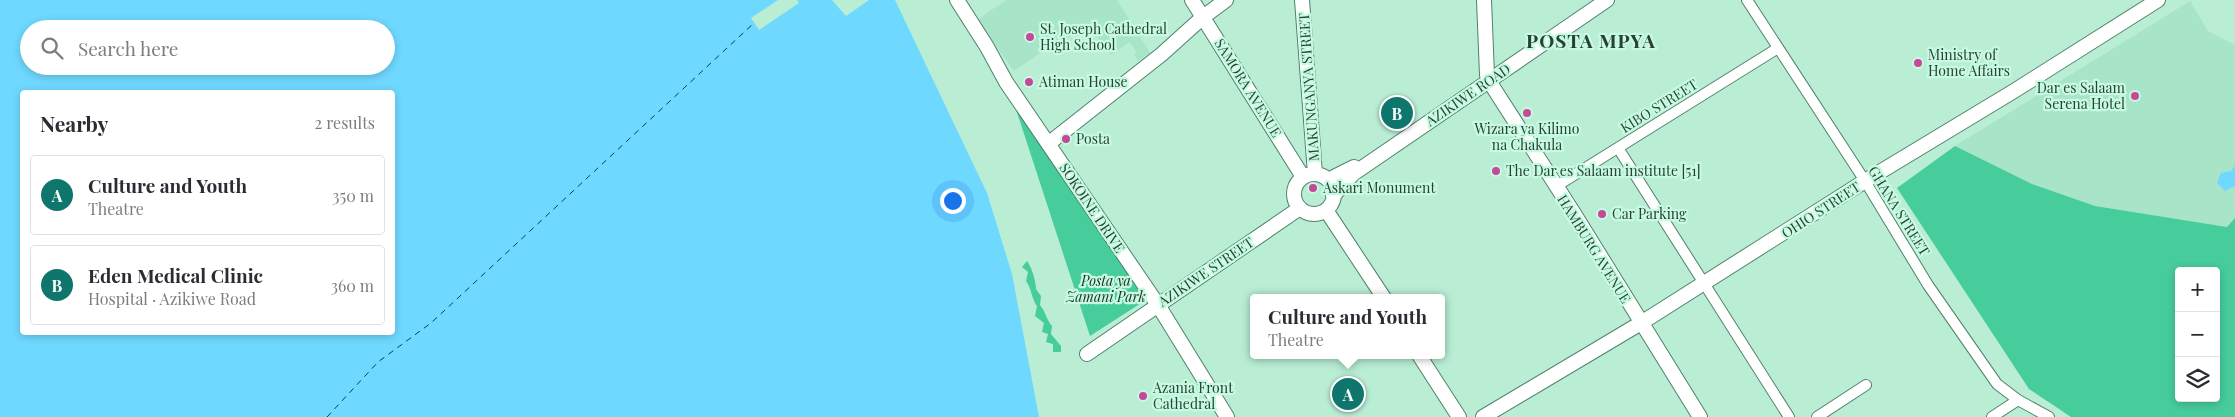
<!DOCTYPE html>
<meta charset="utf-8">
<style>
body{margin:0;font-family:"Playfair Display",serif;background:#f7f7f7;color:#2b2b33}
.controls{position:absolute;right:15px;bottom:15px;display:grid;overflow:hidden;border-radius:5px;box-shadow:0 2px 8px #0003}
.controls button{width:45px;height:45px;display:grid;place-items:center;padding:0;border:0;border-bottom:1px solid #e1e1e2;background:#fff;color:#2b2b33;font:25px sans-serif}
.you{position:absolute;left:952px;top:200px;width:18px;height:18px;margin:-12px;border:4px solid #fff;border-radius:50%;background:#1a73e8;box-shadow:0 0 0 8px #1a73e833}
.badge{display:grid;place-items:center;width:32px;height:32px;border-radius:50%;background:#0f766e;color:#fff;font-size:16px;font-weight:700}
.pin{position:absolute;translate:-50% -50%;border:2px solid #fff;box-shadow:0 1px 5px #0006}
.popup{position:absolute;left:1250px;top:294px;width:195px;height:65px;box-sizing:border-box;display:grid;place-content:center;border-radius:5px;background:#fff;filter:drop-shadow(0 1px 4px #0005);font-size:16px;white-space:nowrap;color:#7c7c81}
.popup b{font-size:19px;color:#2b2b33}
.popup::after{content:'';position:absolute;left:50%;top:100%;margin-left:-10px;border:10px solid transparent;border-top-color:#fff}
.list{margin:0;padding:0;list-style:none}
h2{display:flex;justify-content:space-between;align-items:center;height:65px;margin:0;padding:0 20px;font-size:21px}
h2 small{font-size:16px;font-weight:400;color:#7c7c81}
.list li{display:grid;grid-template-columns:32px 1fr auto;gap:15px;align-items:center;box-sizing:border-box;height:80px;margin:0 10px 10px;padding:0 10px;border:1px solid #e1e1e2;border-radius:5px}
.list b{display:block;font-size:19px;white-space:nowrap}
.list p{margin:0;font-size:16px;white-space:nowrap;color:#7c7c81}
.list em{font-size:16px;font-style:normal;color:#7c7c81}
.icon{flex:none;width:28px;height:28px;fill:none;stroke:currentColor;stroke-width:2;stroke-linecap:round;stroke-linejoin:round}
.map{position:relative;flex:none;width:2235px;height:417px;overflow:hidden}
.search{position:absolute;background:#fff;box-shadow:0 2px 8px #0003;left:20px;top:20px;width:375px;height:55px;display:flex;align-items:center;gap:12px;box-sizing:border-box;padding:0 18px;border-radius:28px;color:#7c7c81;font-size:19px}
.panel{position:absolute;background:#fff;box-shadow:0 2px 8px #0003;left:20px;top:90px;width:375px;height:245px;border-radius:5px}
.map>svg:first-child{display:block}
.built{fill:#a7e4c8}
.green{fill:#47cc9b;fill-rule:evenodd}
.water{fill:#6fd8ff;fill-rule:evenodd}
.pier{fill:#b9eed5}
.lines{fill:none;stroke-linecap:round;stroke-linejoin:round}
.ferry{stroke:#004357;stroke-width:1;stroke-dasharray:6 5;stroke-linecap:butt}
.street-casing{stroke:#50816b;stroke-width:12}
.secondary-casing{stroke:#50816b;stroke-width:16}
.street{stroke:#fff;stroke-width:10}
.secondary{stroke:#fff;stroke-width:14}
.poi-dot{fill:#c54998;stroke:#c6fbe2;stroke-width:2}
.labels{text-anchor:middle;stroke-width:4.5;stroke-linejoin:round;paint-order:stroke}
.poi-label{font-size:14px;fill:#2a4036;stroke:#c6fbe2;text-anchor:start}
.street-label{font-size:14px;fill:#2a4036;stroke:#c6fbe2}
.park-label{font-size:14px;font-style:italic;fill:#1b3127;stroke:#c6fbe2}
.district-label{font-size:19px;font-weight:bold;letter-spacing:1px;fill:#2a4036;stroke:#c6fbe2}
</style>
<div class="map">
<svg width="2235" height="417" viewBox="0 0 2235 417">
<rect width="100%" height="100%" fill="#b9eed5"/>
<!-- built -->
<path class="built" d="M1006,0H1117L1150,53L1138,61L1134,55L1137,53L1130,42L1111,55L1087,23L1066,39H1061L1014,71L977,20Z
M2190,1L2208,31L2235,45V218L2227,227L2095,206L2032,184L1955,146Z"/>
<!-- green -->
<path class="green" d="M1013,100L1149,298L1090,336Z
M1955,146L2032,184L2095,206L2227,227L2235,218V417H2071L2029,389L1897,188ZM2179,271H2216V398H2179Z
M1027,261C1032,267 1036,282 1036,289L1041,296L1040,305C1046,312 1046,319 1052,326L1051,334L1061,346V352H1053V344L1046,342L1048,334L1042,332L1044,323L1035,316L1037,306C1031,298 1032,289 1026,281L1028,272L1022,267Z"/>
<!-- water -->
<path class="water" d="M0,0H832L846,16L869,0H895L987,193L1012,274L1039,417H0ZM29,29H386V66H29ZM22,92H392V332H22Z
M2235,166V186L2225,191L2217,183L2221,173L2231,171Z"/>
<!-- pier -->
<path class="pier" d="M778,0H797L799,3L759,30L751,18Z"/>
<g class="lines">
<!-- ferry -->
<path class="ferry" d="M327,417L378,362L431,323L754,23"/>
<!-- street casing -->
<g class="street-casing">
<path id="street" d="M1747,0L1865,181L1928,285L1997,384L2018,400L2049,417
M1618,148L1789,417
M1555,187L1778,48
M1817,417L1866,385
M1992,417L2018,400"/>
</g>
<!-- secondary casing -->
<g class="secondary-casing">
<path id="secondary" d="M957,0L987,47L1006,82L1158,305L1227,417
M1192,0L1303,177
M1302,0L1315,174
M1484,0L1487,75L1489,81L1575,215L1700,417
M1048,144L1162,54L1203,17L1226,0
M1294 194a20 20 0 1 1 40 0a20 20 0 1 1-40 0Z
M1328,180L1354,167
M1333,196L1353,174L1607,0
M1326,210L1384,298
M1087,354L1300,208
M1419,355L1459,417
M1483,417L1641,323L1865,181L2014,91L2158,0"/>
</g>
<!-- street -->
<use href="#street" class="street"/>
<!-- secondary -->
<use href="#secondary" class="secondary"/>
</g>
<!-- markers -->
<g class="poi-dot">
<circle cx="1030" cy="37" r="5"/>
<circle cx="1918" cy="63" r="5"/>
<circle cx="1029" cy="82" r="5"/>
<circle cx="2135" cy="96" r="5"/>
<circle cx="1527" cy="113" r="5"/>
<circle cx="1066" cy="139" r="5"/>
<circle cx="1496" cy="171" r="5"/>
<circle cx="1313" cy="188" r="5"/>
<circle cx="1602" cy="214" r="5"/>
<circle cx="1143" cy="396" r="5"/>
</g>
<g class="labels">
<!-- poi labels -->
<g class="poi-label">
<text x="1040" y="34">St. Joseph Cathedral<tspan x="1040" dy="16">High School</tspan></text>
<text x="1928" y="60">Ministry of<tspan x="1928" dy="16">Home Affairs</tspan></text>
<text x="1039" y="87">Atiman House</text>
<text x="2125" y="93" text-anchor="end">Dar es Salaam<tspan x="2125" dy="16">Serena Hotel</tspan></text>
<text x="1527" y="134" text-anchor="middle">Wizara ya Kilimo<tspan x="1527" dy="16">na Chakula</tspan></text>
<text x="1076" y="144">Posta</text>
<text x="1506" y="176">The Dar es Salaam institute [51]</text>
<text x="1323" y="193">Askari Monument</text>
<text x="1612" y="219">Car Parking</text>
<text x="1153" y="393">Azania Front<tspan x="1153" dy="16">Cathedral</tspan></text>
</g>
<!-- street labels -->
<g class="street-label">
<text transform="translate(1309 87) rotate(-94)" y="5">MAKUNGANYA STREET</text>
<text transform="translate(1248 88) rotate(58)" y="5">SAMORA AVENUE</text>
<text transform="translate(1468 95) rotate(-34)" y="5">AZIKIWE ROAD</text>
<text transform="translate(1659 106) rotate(-32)" y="5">KIBO STREET</text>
<text transform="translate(1092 208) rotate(56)" y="5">SOKOINE DRIVE</text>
<text transform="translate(1821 210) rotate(-33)" y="5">OHIO STREET</text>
<text transform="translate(1899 211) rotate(58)" y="5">GHANA STREET</text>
<text transform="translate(1594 249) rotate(58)" y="5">HAMBURG AVENUE</text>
<text transform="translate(1206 272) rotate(-34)" y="5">AZIKIWE STREET</text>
</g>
<!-- park labels -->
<g class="park-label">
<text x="1106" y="286">Posta ya<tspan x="1106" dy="16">Zamani Park</tspan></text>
</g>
<!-- district labels -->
<g class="district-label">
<text x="1591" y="48">POSTA MPYA</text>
</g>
</g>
</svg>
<div class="controls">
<button>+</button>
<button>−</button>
<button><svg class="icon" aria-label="layers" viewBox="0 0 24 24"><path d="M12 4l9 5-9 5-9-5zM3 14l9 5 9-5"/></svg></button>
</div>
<div class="you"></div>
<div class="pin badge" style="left:1348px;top:394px">A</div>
<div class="popup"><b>Culture and Youth</b>Theatre</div>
<div class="pin badge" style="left:1397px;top:113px">B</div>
<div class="search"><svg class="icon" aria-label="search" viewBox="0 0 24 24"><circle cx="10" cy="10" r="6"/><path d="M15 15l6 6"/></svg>Search here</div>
<section class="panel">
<h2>Nearby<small>2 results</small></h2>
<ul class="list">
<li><span class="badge">A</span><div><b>Culture and Youth</b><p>Theatre</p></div><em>350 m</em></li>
<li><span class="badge">B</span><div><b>Eden Medical Clinic</b><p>Hospital · Azikiwe Road</p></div><em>360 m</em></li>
</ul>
</section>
</div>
